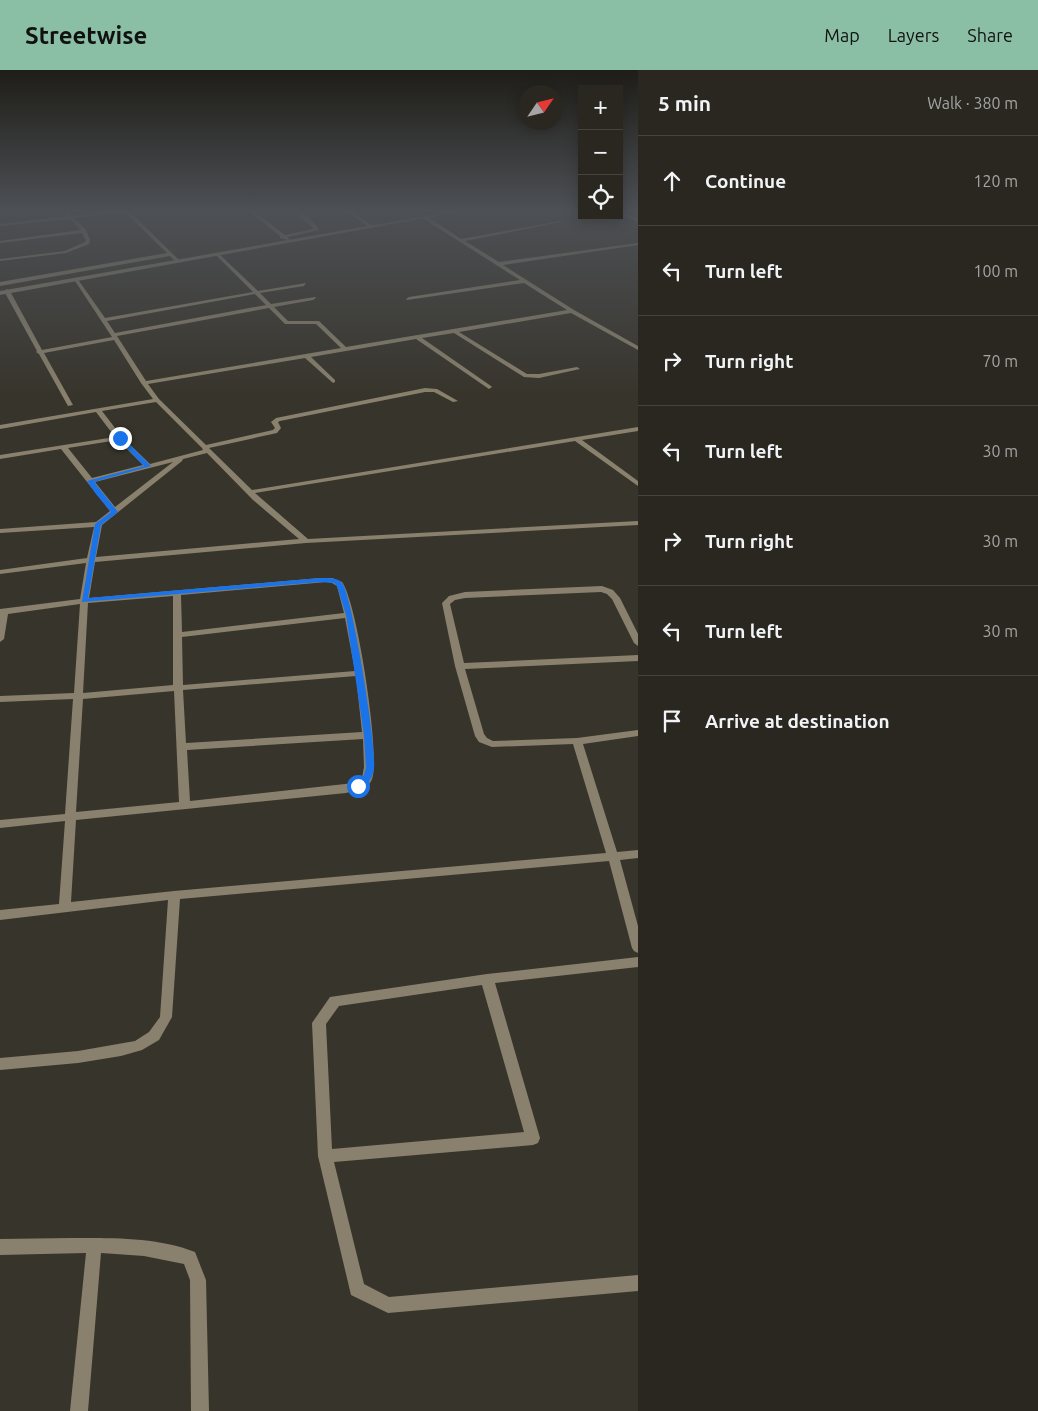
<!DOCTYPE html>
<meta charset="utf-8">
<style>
body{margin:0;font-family:Ubuntu,sans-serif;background:#35332d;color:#f1f3f6}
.controls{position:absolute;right:15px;top:15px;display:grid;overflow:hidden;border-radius:0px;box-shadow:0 2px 12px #0003}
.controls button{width:45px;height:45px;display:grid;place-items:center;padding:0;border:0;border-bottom:1px solid #45443e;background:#292720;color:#f1f3f6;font:25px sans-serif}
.compass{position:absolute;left:518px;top:15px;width:45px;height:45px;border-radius:50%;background:#292720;box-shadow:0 2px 12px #0003;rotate:55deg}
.stop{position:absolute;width:15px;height:15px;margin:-11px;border:4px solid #1a73e8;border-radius:50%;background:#fff}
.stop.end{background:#1a73e8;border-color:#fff;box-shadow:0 1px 5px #0008}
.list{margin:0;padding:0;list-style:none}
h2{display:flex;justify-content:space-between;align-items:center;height:65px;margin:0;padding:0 20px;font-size:21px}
h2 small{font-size:16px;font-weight:400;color:#a5a5a5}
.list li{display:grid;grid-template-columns:32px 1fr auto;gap:15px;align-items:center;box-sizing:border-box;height:90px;padding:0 20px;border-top:1px solid #45443e}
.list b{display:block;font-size:19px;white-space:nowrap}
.list em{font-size:16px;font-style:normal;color:#a5a5a5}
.icon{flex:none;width:28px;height:28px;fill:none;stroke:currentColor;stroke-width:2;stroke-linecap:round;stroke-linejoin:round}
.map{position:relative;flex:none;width:638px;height:1341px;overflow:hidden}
header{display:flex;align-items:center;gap:30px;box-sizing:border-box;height:70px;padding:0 25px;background:#8abfa5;color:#111}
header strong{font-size:24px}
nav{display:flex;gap:28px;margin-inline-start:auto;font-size:18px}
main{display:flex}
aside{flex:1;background:#292720}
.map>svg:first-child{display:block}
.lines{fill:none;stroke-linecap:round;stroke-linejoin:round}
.minor{fill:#89816d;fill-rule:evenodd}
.tertiary{fill:#89816d;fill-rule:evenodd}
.route{fill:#1a73e8}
</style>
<header>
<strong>Streetwise</strong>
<nav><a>Map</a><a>Layers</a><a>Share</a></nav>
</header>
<main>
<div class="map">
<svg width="638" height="1341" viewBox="0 0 638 1341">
<rect width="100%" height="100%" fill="#37342b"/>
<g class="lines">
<!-- minor -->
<path class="minor" d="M0,139H10L0,141Z
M61,139H66L72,146L127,139L180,191L176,192L170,186L0,216V212L167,183L125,142L74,148L86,160L90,170L89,174L66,183L0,191V189L65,181L85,172L86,170L82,163L0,173V171L81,160L70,149L0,156V154L67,146Z
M251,139L285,165L314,159L292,139C301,139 315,152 319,160L288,167L289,170L280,168V166L246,139Z
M343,139H349L374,157L370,158Z
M619,140L638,149V152L619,143Z
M424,147H428L461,169L560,151L562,152L465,171L499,192L638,173V175L503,195L574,240L638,276V280L571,243L459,262L527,304H539L577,297L580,299L539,308L524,307L454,263L422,268L491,316L492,317L489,319L416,269L311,287L335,310V312L333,313L305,288L148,314L159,329L206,375L273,360L275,358L271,352L276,348L425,318L437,319L458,331L453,332L434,322H425L280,351L278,352L281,358L277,363L209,378L252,420L638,357V361L582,370L638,411V416L575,371L255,423L308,469L638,451V455L306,473L95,492L89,528L320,508H332L342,512C357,531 381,687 372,709C369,719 355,720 346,723L76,750L71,832L174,821L606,783L573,674L492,677L479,672L475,666L455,596L442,533L449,526L465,522L602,516L613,520L620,528L638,564V576L634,573L612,529L607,524L601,522L465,528L455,530L450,534L464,593L638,585V591L465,599L484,664L487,668L493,671L577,668L638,660V666L583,674L617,782L638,780V788L620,790L638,856V883L634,881L632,878L609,791L180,829L172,947L159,970L142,980L121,986L78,993L0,1000V988L78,981L135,971L149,962L160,947L168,830L0,850V840L59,834L65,751L0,758V750L65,744L73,629L0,632V626L74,623L80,534L8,544L4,569L0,572V539L80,529L86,493L0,504V500L87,488L94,457L0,463V459L96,452L110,441L61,379L0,389V385L115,367L96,342L0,359V355L153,329L141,313L114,270L44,283L73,335L68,336L39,284L36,282L37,281L4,221L7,219L10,221L42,280L112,267L73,208H77L105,248L253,222L216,185L218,183L258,221L306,213L304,216L260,223L271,234L315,227L316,228L313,230L274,237L288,251H319L346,277L567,240L524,213L407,230L406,229L409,227L520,210L424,149ZM255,224L266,235L115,263L107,251ZM269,238L285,254H316L341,278L146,311L117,266ZM156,332L202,378L203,380L150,394L122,367L102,341ZM118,370L143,395L92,408L68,378ZM207,383L253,430L299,469L96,487L102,455L182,391L183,389ZM173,392L115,437L95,412ZM326,512L332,513L337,516L344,543L182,562L181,525ZM173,526V615L83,623L88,533ZM345,548L355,601L183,615L182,567ZM356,606L362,662L186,673L183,620ZM174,621L179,732L76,742L83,629ZM363,669L364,697L362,708L354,713L190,731L187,680Z
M638,887V897L495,913L540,1068L538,1073L533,1075L334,1092L364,1214L389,1227L638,1205V1221L388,1243L351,1225L318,1086L312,953L330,927L487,904ZM482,915L524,1062L332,1079L326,954L339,936Z
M71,1168C112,1168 157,1167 195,1182L206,1210L209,1341H191L190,1210L184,1194L144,1186L101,1183L88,1341H70L86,1183L0,1185V1169Z"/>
<!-- tertiary -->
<path class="tertiary" d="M464,139H476L0,225V221Z"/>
</g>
<!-- sky -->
<linearGradient id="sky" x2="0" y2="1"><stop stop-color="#1e1d18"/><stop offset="0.43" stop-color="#4d5055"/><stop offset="1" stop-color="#4d5055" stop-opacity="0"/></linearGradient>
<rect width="638" height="327" fill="url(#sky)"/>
<!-- route -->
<path class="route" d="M118,367H122L151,396L94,412L118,442L101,455L88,528L320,508C327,508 337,507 342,513C352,524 377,678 374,698C373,708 366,720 355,718L354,716L363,708L366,698L364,665L346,545L337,516L334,513L320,512L82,532L95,454L111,442L96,424L87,411L144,396L118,369Z"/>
</svg>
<div class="controls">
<button>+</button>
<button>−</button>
<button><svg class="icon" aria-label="locate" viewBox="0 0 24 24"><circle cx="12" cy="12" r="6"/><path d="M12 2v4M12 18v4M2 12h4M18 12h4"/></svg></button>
</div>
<svg class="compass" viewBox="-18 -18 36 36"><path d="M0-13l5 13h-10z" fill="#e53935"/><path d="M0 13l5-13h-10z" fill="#a5a5a5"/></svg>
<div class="stop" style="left:358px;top:716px"></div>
<div class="stop end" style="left:120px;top:368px"></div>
</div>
<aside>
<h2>5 min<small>Walk · 380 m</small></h2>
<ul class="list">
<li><svg class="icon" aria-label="ahead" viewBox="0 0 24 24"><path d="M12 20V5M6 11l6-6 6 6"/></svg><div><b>Continue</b></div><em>120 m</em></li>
<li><svg class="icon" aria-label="left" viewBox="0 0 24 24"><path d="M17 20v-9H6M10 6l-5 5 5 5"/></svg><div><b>Turn left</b></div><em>100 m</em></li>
<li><svg class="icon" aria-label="right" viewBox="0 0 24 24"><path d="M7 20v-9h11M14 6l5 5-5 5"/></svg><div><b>Turn right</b></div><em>70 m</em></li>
<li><svg class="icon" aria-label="left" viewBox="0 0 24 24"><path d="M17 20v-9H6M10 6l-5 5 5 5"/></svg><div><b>Turn left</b></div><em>30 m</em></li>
<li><svg class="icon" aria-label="right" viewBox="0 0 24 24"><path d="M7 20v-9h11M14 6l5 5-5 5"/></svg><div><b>Turn right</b></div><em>30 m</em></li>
<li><svg class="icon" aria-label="left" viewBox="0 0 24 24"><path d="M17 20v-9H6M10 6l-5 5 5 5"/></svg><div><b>Turn left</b></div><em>30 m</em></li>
<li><svg class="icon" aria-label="arrive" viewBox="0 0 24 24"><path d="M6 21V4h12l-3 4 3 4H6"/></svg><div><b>Arrive at destination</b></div></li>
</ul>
</aside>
</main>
